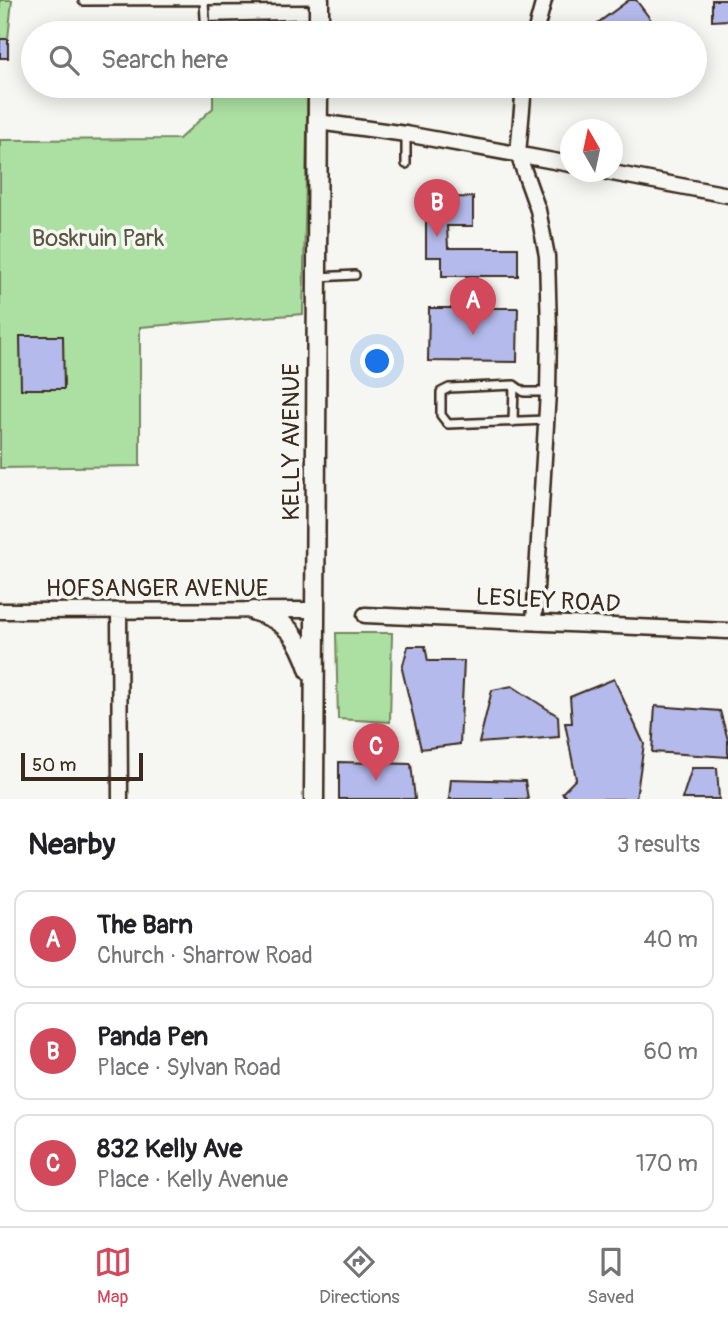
<!DOCTYPE html>
<meta charset="utf-8">
<style>
body{margin:0;font-family:Pangolin,sans-serif;background:#f2f2f2;color:#202124}
.compass{position:absolute;left:560px;top:119px;width:63px;height:63px;border-radius:50%;background:#fff;box-shadow:0 4px 18px #0003;rotate:351deg}
.scale{position:absolute;left:21px;bottom:18px;width:122px;box-sizing:border-box;padding-left:7px;border:4px solid #3b2a1e;border-top:0;font-size:19px;line-height:24px;white-space:nowrap;color:#3b2a1e;-webkit-text-stroke:5px #f6f6f2;paint-order:stroke}
.you{position:absolute;left:378px;top:362px;width:24px;height:24px;margin:-18px;border:5px solid #fff;border-radius:50%;background:#1a73e8;box-shadow:0 0 0 10px #1a73e833}
.badge{display:grid;place-items:center;width:46px;height:46px;border-radius:50%;background:#d1495b;color:#fff;font-size:23px;font-weight:700}
.pin{position:absolute;translate:-50% -58px;filter:drop-shadow(0 2px 4px #0008)}
.pin::after{content:'';position:absolute;top:37px;width:24px;height:21px;background:inherit;clip-path:polygon(0 0,100% 0,50% 100%)}
.list{margin:0;padding:0;list-style:none}
h2{display:flex;justify-content:space-between;align-items:center;height:91px;margin:0;padding:0 28px;font-size:30px}
h2 small{font-size:23px;font-weight:400;color:#757577}
.list li{display:grid;grid-template-columns:46px 1fr auto;gap:21px;align-items:center;box-sizing:border-box;height:98px;margin:0 14px 14px;padding:0 14px;border:2px solid #e0e0e0;border-radius:14px}
.list b{display:block;font-size:26px;white-space:nowrap}
.list p{margin:0;font-size:23px;white-space:nowrap;color:#757577}
.list em{font-size:23px;font-style:normal;color:#757577}
.icon{flex:none;width:38px;height:38px;fill:none;stroke:currentColor;stroke-width:2;stroke-linecap:round;stroke-linejoin:round}
.map{position:relative;flex:none;width:728px;height:799px;overflow:hidden}
.search{position:absolute;background:#fff;box-shadow:0 4px 18px #0003;left:21px;right:21px;top:21px;height:77px;display:flex;align-items:center;gap:18px;box-sizing:border-box;padding:0 24px;border-radius:38px;color:#757577;font-size:26px}
.sheet{height:427px;background:#fff}
nav{display:flex;justify-content:space-around;align-items:center;box-sizing:border-box;height:98px;border-top:2px solid #e0e0e0;background:#fff;font-size:19px;color:#757577}
nav a{display:grid;justify-items:center;gap:4px}
nav .on{color:#d1495b}
.map>svg:first-child{display:block}
.green{fill:#ace0a2;stroke:#748560;stroke-width:2}
.building{fill:#b4baeb;stroke:#3b2a1e;stroke-width:2}
.lines{fill:none;stroke-linecap:round;stroke-linejoin:round}
.service-casing{stroke:#3b2a1e;stroke-width:12}
.minor-casing{stroke:#3b2a1e;stroke-width:19}
.tertiary-casing{stroke:#3b2a1e;stroke-width:23}
.service{stroke:#f6f6f2;stroke-width:7}
.minor{stroke:#f6f6f2;stroke-width:14}
.tertiary{stroke:#f6f6f2;stroke-width:18}
.labels{text-anchor:middle;stroke-width:7;stroke-linejoin:round;paint-order:stroke}
.park-label{font-size:24px;fill:#57583f;stroke:#f6f6f2}
.street-label{font-size:24px;fill:#3b2a1e;stroke:#f6f6f2}
</style>
<div class="map">
<svg width="728" height="799" viewBox="0 0 728 799">
<rect width="100%" height="100%" fill="#f6f6f2"/>
<filter id="ink" filterUnits="userSpaceOnUse"><feTurbulence type="fractalNoise" baseFrequency=".0143" numOctaves="2"/><feDisplacementMap in="SourceGraphic" scale="14" xChannelSelector="R" yChannelSelector="G"/><feConvolveMatrix kernelMatrix="1 2 1 2 8 2 1 2 1" color-interpolation-filters="sRGB"/></filter>
<g filter="url(#ink)">
<!-- green -->
<path class="green" d="M0,0H12L8,39H0Z
M213,86H308L303,314L140,327V466L0,468V140L179,139L213,108Z
M336,633H392L390,722L338,719Z"/>
<!-- building -->
<path class="building" d="M629,0H636L651,20L634,33H595L591,28Z
M712,0H728V20L712,21Z
M0,39H8V58H0Z
M473,197V226H447L448,248H518V276H442V257H426V198Z
M429,308H518L517,362L428,361Z
M20,336H63L64,389H21Z
M408,646H425L428,661H464L460,744L421,749L402,669Z
M614,679L644,744L636,799H568L562,793L576,779L565,723H572L570,697Z
M512,686L558,716L559,737L479,743L492,690Z
M655,706L720,711L728,740V757L652,752Z
M339,762L411,764L415,799H339Z
M692,768H717L719,799H682Z
M451,779L525,781L528,799H449Z"/>
<g class="lines">
<!-- service casing -->
<g class="service-casing">
<path id="service" d="M83,1L319,0
M204,2L206,33
M206,27L318,24
M406,134V164
M318,277L355,275
M546,420L448,424L441,415V392L449,388L514,385L524,392H548
M513,422L514,385"/>
</g>
<!-- minor casing -->
<g class="minor-casing">
<path id="minor" d="M535,33L544,0
M524,86L518,154L538,210L547,256L549,330L548,392L534,622
M318,122L406,134L570,164
M607,172L728,195
M0,611L314,610
M119,611L120,799
M365,615L728,631"/>
</g>
<!-- tertiary casing -->
<g class="tertiary-casing">
<path id="tertiary" d="M319,0V33
M254,611C288,620 299,638 310,671
M314,799L318,86"/>
</g>
<!-- service -->
<use href="#service" class="service"/>
<!-- minor -->
<use href="#minor" class="minor"/>
<!-- tertiary -->
<use href="#tertiary" class="tertiary"/>
</g>
</g>
<g class="labels">
<!-- park labels -->
<g class="park-label">
<text x="98" y="246">Boskruin Park</text>
</g>
<!-- street labels -->
<g class="street-label">
<text transform="translate(291 442) rotate(-90)" y="8">KELLY AVENUE</text>
<text x="157" y="596">HOFSANGER AVENUE</text>
<text transform="translate(548 600) rotate(3)" y="8">LESLEY ROAD</text>
</g>
</g>
</svg>
<svg class="compass" viewBox="-18 -18 36 36"><path d="M0-13l5 13h-10z" fill="#e53935"/><path d="M0 13l5-13h-10z" fill="#757577"/></svg>
<div class="scale">50 m</div>
<div class="you"></div>
<div class="pin badge" style="left:473px;top:335px">A</div>
<div class="pin badge" style="left:437px;top:237px">B</div>
<div class="pin badge" style="left:376px;top:781px">C</div>
<div class="search"><svg class="icon" aria-label="search" viewBox="0 0 24 24"><circle cx="10" cy="10" r="6"/><path d="M15 15l6 6"/></svg>Search here</div>
</div>
<section class="sheet">
<h2>Nearby<small>3 results</small></h2>
<ul class="list">
<li><span class="badge">A</span><div><b>The Barn</b><p>Church · Sharrow Road</p></div><em>40 m</em></li>
<li><span class="badge">B</span><div><b>Panda Pen</b><p>Place · Sylvan Road</p></div><em>60 m</em></li>
<li><span class="badge">C</span><div><b>832 Kelly Ave</b><p>Place · Kelly Avenue</p></div><em>170 m</em></li>
</ul>
</section>
<nav>
<a class="on"><svg class="icon" aria-label="map" viewBox="0 0 24 24"><path d="M3 6l6-2 6 2 6-2v14l-6 2-6-2-6 2zM9 4v14M15 6v14"/></svg>Map</a>
<a><svg class="icon" aria-label="directions" viewBox="0 0 24 24"><path d="M12 3l9 9-9 9-9-9zM9 14v-3h6M13 9l2 2-2 2"/></svg>Directions</a>
<a><svg class="icon" aria-label="saved" viewBox="0 0 24 24"><path d="M7 4h10v16l-5-4-5 4z"/></svg>Saved</a>
</nav>
